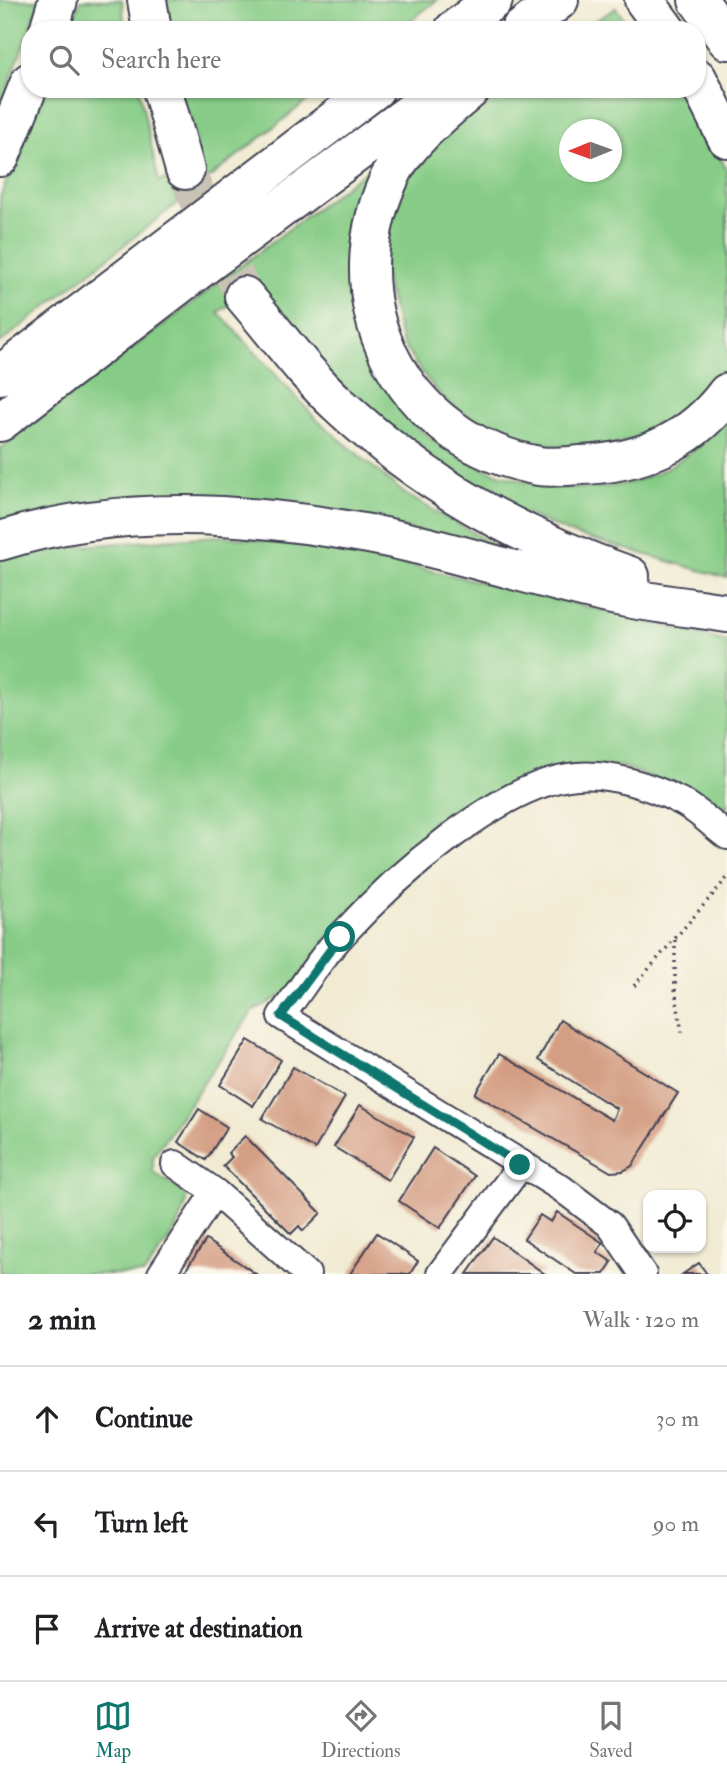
<!DOCTYPE html>
<meta charset="utf-8">
<style>
body{margin:0;font-family:"IM FELL Double Pica",serif;background:#f2f2f2;color:#202124}
.controls{position:absolute;right:21px;bottom:21px;display:grid;overflow:hidden;border-radius:14px;box-shadow:0 2px 5px #0004}
.controls button{width:63px;height:63px;display:grid;place-items:center;padding:0;border:0;border-bottom:2px solid #e0e0e0;background:#fff;color:#202124;font:35px sans-serif}
.compass{position:absolute;left:559px;top:119px;width:63px;height:63px;border-radius:50%;background:#fff;box-shadow:0 2px 5px #0004;rotate:269deg}
.stop{position:absolute;width:21px;height:21px;margin:-16px;border:5px solid #0f766e;border-radius:50%;background:#fff}
.stop.end{background:#0f766e;border-color:#fff;box-shadow:0 2px 7px #0008}
.list{margin:0;padding:0;list-style:none}
h2{display:flex;justify-content:space-between;align-items:center;height:91px;margin:0;padding:0 28px;font-size:30px}
h2 small{font-size:23px;font-weight:400;color:#757577}
.list li{display:grid;grid-template-columns:46px 1fr auto;gap:21px;align-items:center;box-sizing:border-box;height:105px;padding:0 28px;border-top:2px solid #e0e0e0}
.list b{display:block;font-size:26px;white-space:nowrap}
.list em{font-size:23px;font-style:normal;color:#757577}
.icon{flex:none;width:38px;height:38px;fill:none;stroke:currentColor;stroke-width:2;stroke-linecap:round;stroke-linejoin:round}
.map{position:relative;flex:none;width:727px;height:1274px;overflow:hidden}
.search{position:absolute;background:#fff;box-shadow:0 2px 5px #0004;left:21px;right:21px;top:21px;height:77px;display:flex;align-items:center;gap:18px;box-sizing:border-box;padding:0 24px;border-radius:28px;color:#757577;font-size:26px}
.sheet{height:406px;background:#fff}
nav{display:flex;justify-content:space-around;align-items:center;box-sizing:border-box;height:98px;border-top:2px solid #e0e0e0;background:#fff;font-size:19px;color:#757577}
nav a{display:grid;justify-items:center;gap:4px}
nav .on{color:#0f766e}
.map>svg:first-child{display:block}
.green{fill:#86cc86;stroke:#547760;stroke-width:2;fill-rule:evenodd}
.building{fill:#d49e84}
.lines{fill:none;stroke-linecap:round;stroke-linejoin:round}
.highway-tunnel{stroke:#c8c3b5;stroke-width:38;stroke-dasharray:38 19;stroke-linecap:butt}
.minor-casing{stroke:#414052;stroke-width:30}
.highway-casing{stroke:#414052;stroke-width:42}
.path{stroke:#414052;stroke-width:3.5;stroke-dasharray:2 5;stroke-linecap:butt}
.minor{stroke:#fff;stroke-width:26}
.highway{stroke:#fff;stroke-width:38}
.route{stroke:#0f766e;stroke-width:9}
</style>
<div class="map">
<svg width="727" height="1274" viewBox="0 0 727 1274">
<rect width="100%" height="100%" fill="#fbf7ec"/>
<filter id="ink" filterUnits="userSpaceOnUse"><feTurbulence type="fractalNoise" baseFrequency=".0143" numOctaves="2"/><feDisplacementMap in="SourceGraphic" scale="14" xChannelSelector="R" yChannelSelector="G"/><feConvolveMatrix kernelMatrix="1 2 1 2 8 2 1 2 1" color-interpolation-filters="sRGB"/></filter>
<filter id="wash" filterUnits="userSpaceOnUse"><feTurbulence type="fractalNoise" baseFrequency=".00686" numOctaves="4" result="noise"/><feDisplacementMap in="SourceGraphic" scale="28" xChannelSelector="R" yChannelSelector="G"/><feGaussianBlur stdDeviation="1.57" result="paint"/><feColorMatrix in="noise" values="0 0 0 0 0 0 0 0 0 0 0 0 0 0 0 0 0 1.4 0 .05"/><feComposite in="paint" operator="in"/></filter>
<g filter="url(#wash)">
<rect width="100%" height="100%" fill="#f1ebd3"/>
<!-- green -->
<path class="green" d="M0,0H40L0,108Z
M80,0H122L125,30H70Z
M162,0H437L399,30H165Z
M616,8L632,30H580Z
M46,89H139L159,182L199,164L192,122L178,89H322L0,343V197Z
M494,89H675L709,136L727,170V370C705,397 681,419 649,433C583,462 505,445 449,403C436,393 411,358 403,344C399,335 397,323 394,313C387,290 380,259 384,235C395,174 448,124 494,89ZM570,130H612V172H570Z
M384,157C376,182 368,208 360,233C357,244 351,257 350,269C349,298 358,330 370,356C382,380 393,404 413,423C464,473 550,497 620,485C658,479 702,448 727,420V578L570,533L482,495L427,461L332,377L260,286L218,312L317,420L405,494L507,552L345,514L0,525V449Z
M218,536C310,543 399,563 490,584C569,602 648,621 727,642V815L703,796L620,766H593L510,788L288,992L252,1012L153,1157V1172L186,1194C188,1221 159,1252 144,1274H0V559L54,548Z"/>
<g id="blocks">
<!-- building -->
<path class="building" d="M560,1020L678,1093L632,1166L623,1171L611,1172L475,1094L499,1054L612,1120L617,1109L538,1060Z
M248,1040L281,1060L253,1106L220,1085Z
M293,1067L345,1097L315,1149L262,1119Z
M360,1105L414,1137L388,1180L334,1147Z
M199,1109L227,1127L206,1160L178,1142Z
M245,1136L321,1213L303,1231L299,1226L291,1234L223,1166L232,1157L228,1153Z
M433,1148L475,1176L440,1228L399,1201Z
M557,1212L603,1243L597,1252L612,1262L604,1274H576L524,1239L540,1215L551,1222Z
M377,1233L418,1261L410,1274H350Z
M493,1237L545,1274H467Z
M206,1240L256,1274H183Z
M699,1263L707,1274H683Z"/>
</g>
</g>
<g filter="url(#ink)">
<use href="#blocks" fill-opacity="0" stroke="#414052" stroke-width="2"/>
<g class="lines">
<!-- highway-tunnel -->
<path class="highway-tunnel" d="M185,170L244,296"/>
<!-- minor casing -->
<g class="minor-casing">
<path id="minor" d="M175,1164L215,1192L307,1274
M161,1274L215,1192
M440,1274L521,1165
M643,1274L610,1225L561,1188L281,1016C301,990 319,959 342,935C392,880 501,782 577,776C610,773 651,786 680,801C697,809 712,825 727,836"/>
</g>
<!-- highway casing -->
<g class="highway-casing">
<path id="highway" d="M147,0L152,30
M644,0L666,30
M698,0L727,40
M49,30L58,0
M454,30L493,0
M520,30L559,0
M697,78L727,138
M162,89L185,170
M471,89C445,112 411,138 394,169C328,296 398,440 539,466C552,468 567,466 581,465C640,463 691,442 727,393
M0,157L30,82
M244,296C275,332 304,373 339,405C424,484 519,538 630,576
M0,375L375,89
M0,422L210,261L440,91
M0,541C119,503 247,512 369,534C456,550 540,581 627,598C660,604 694,608 727,613"/>
</g>
<!-- path -->
<path class="path" d="M675,940V989L682,1033
M634,986L727,878"/>
<!-- minor -->
<use href="#minor" class="minor"/>
<!-- highway -->
<use href="#highway" class="highway"/>
</g>
</g>
<g class="lines" filter="url(#ink)">
<!-- route -->
<path class="route" d="M340,937L281,1016L520,1165"/>
</g>
</svg>
<div class="controls">
<button><svg class="icon" aria-label="locate" viewBox="0 0 24 24"><circle cx="12" cy="12" r="6"/><path d="M12 2v4M12 18v4M2 12h4M18 12h4"/></svg></button>
</div>
<svg class="compass" viewBox="-18 -18 36 36"><path d="M0-13l5 13h-10z" fill="#e53935"/><path d="M0 13l5-13h-10z" fill="#757577"/></svg>
<div class="stop" style="left:340px;top:937px"></div>
<div class="stop end" style="left:520px;top:1165px"></div>
<div class="search"><svg class="icon" aria-label="search" viewBox="0 0 24 24"><circle cx="10" cy="10" r="6"/><path d="M15 15l6 6"/></svg>Search here</div>
</div>
<section class="sheet">
<h2>2 min<small>Walk · 120 m</small></h2>
<ul class="list">
<li><svg class="icon" aria-label="ahead" viewBox="0 0 24 24"><path d="M12 20V5M6 11l6-6 6 6"/></svg><div><b>Continue</b></div><em>30 m</em></li>
<li><svg class="icon" aria-label="left" viewBox="0 0 24 24"><path d="M17 20v-9H6M10 6l-5 5 5 5"/></svg><div><b>Turn left</b></div><em>90 m</em></li>
<li><svg class="icon" aria-label="arrive" viewBox="0 0 24 24"><path d="M6 21V4h12l-3 4 3 4H6"/></svg><div><b>Arrive at destination</b></div></li>
</ul>
</section>
<nav>
<a class="on"><svg class="icon" aria-label="map" viewBox="0 0 24 24"><path d="M3 6l6-2 6 2 6-2v14l-6 2-6-2-6 2zM9 4v14M15 6v14"/></svg>Map</a>
<a><svg class="icon" aria-label="directions" viewBox="0 0 24 24"><path d="M12 3l9 9-9 9-9-9zM9 14v-3h6M13 9l2 2-2 2"/></svg>Directions</a>
<a><svg class="icon" aria-label="saved" viewBox="0 0 24 24"><path d="M7 4h10v16l-5-4-5 4z"/></svg>Saved</a>
</nav>
